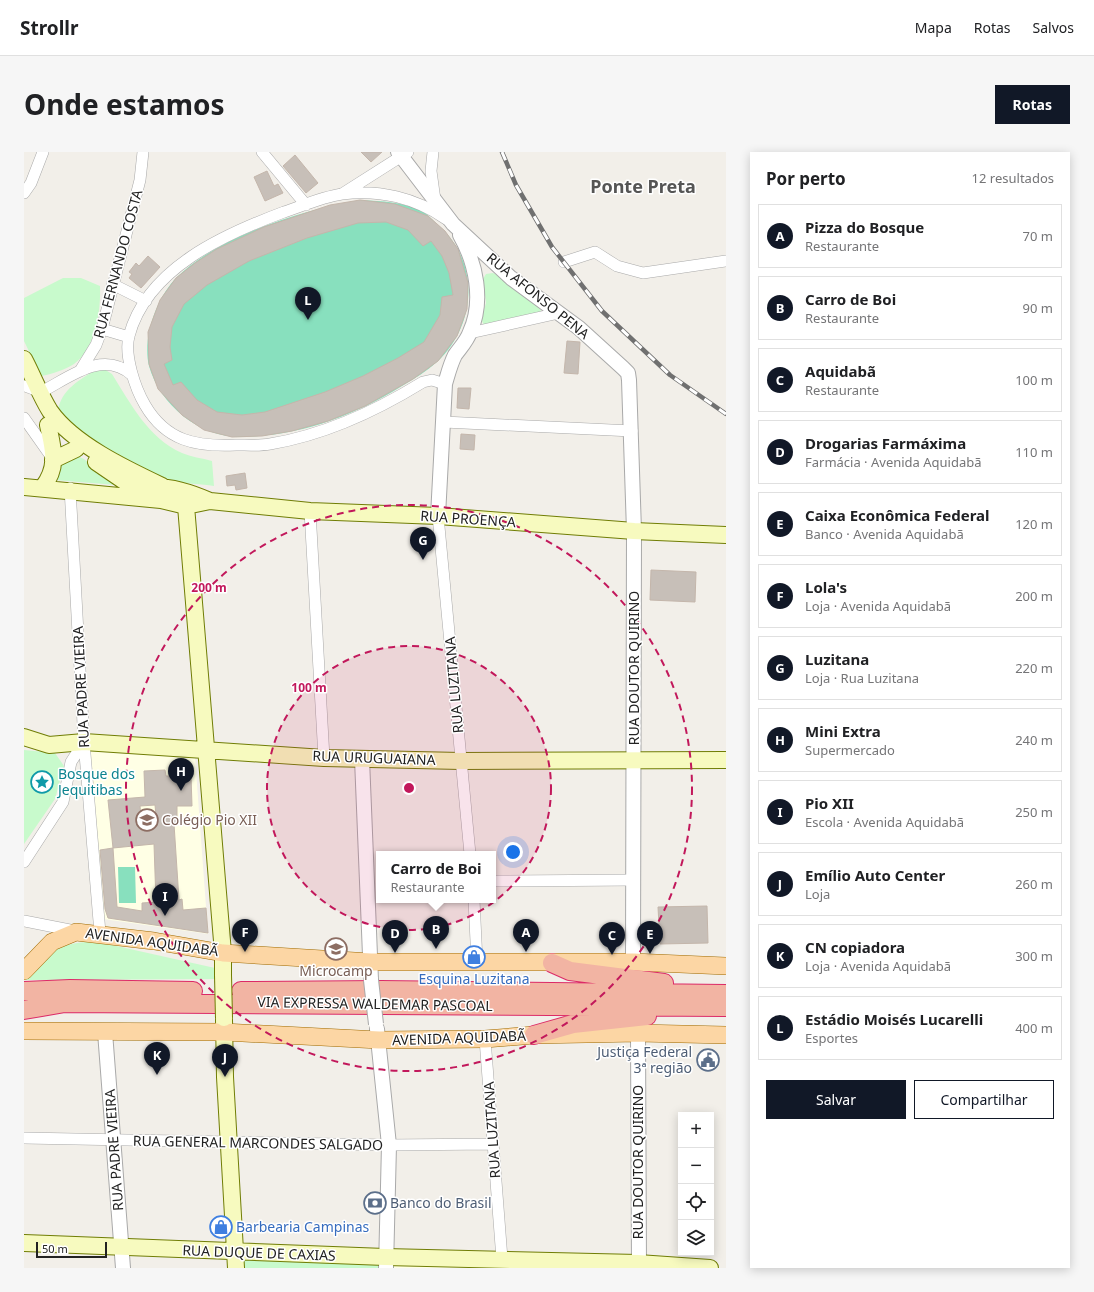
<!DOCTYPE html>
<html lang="pt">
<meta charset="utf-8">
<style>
body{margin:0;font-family:"Noto Sans",sans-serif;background:#f6f6f6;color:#202124}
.controls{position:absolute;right:12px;bottom:12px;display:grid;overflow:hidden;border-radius:0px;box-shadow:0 2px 10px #0003}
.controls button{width:36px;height:36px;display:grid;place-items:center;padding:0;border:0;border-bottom:1px solid #e0e0e0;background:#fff;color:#202124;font:20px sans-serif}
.scale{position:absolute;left:12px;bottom:10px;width:71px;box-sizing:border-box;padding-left:4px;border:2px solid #222;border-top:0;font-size:11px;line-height:14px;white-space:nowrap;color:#222;-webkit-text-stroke:3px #fff;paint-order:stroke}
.you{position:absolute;left:489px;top:700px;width:14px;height:14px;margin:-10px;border:3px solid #fff;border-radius:50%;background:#1a73e8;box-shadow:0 0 0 6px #1a73e833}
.badge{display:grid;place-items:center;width:26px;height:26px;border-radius:50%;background:#111827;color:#fff;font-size:13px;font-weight:700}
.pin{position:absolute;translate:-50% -33px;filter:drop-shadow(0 1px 2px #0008)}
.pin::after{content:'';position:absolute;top:21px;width:14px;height:12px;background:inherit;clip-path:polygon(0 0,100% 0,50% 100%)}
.popup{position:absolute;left:352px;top:699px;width:120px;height:52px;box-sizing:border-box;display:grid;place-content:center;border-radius:0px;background:#fff;filter:drop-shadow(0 1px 3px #0005);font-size:13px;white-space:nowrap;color:#757577}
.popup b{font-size:15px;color:#202124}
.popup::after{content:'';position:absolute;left:50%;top:100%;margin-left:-8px;border:8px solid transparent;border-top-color:#fff}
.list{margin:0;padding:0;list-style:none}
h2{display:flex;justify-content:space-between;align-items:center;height:52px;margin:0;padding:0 16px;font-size:17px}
h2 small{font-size:13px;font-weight:400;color:#757577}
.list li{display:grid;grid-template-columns:26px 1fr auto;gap:12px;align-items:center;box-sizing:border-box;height:64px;margin:0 8px 8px;padding:0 8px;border:1px solid #e0e0e0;border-radius:0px}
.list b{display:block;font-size:15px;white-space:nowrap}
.list p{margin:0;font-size:13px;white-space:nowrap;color:#757577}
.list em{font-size:13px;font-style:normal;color:#757577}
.actions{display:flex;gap:8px;padding:12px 16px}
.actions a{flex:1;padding:9px 0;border:1px solid #111827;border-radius:0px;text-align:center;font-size:14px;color:#111827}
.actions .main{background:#111827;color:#fff}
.icon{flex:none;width:22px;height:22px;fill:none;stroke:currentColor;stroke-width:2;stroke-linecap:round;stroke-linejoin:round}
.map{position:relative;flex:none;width:702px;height:1116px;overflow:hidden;border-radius:0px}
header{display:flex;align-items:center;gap:24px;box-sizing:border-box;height:56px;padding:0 20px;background:#fff;border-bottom:1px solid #e0e0e0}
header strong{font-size:19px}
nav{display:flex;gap:22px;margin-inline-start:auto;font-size:14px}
.intro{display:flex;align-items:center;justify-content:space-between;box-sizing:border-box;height:96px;padding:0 24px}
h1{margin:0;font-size:28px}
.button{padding:10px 18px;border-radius:0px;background:#111827;color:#fff;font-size:14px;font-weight:700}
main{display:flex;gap:24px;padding:0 24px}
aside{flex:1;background:#fff;border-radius:0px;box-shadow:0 2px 10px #0003}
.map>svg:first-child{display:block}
.education{fill:#ffffe5}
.park{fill:#c8facc}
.pitch{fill:#88e0be}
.building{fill:#c7bfb8;stroke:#c4b6ab;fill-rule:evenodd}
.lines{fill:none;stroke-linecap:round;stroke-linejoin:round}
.minor-casing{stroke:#a9a9a9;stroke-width:12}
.tertiary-casing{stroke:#a9a9a9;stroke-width:16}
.secondary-casing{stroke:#707d05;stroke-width:18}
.primary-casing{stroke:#a06b00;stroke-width:18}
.trunk-casing{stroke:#dc2a67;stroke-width:20}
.minor{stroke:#fff;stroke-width:11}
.tertiary{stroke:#fff;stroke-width:14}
.secondary{stroke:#f7fabf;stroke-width:16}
.primary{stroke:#fcd6a4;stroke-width:17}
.trunk{stroke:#f2b4a3;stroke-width:18}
.rail-casing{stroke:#707070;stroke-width:4.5}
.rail{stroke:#fff;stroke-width:3;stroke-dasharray:9;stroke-linecap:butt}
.tertiary-bridge-casing{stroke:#a9a9a9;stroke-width:16;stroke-linecap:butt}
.secondary-bridge-casing{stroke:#707d05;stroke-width:18;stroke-linecap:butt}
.tertiary-bridge{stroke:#fff;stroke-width:14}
.secondary-bridge{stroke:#f7fabf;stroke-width:16}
.ring{fill:none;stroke:#c2185b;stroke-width:2;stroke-dasharray:7 5}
.labels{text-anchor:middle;stroke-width:3;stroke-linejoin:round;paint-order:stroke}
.street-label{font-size:14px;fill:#222;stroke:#fff}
.culture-label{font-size:14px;fill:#0d838f;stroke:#fff;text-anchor:start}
.education-label{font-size:14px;fill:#785e54;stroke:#fff;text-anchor:start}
.shop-label{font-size:14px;fill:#366cbe;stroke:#fff}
.service-label{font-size:14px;fill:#4e5e75;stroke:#fff;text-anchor:end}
.district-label{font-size:18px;font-weight:bold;fill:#555;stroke:#fff}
.centre{fill:#c2185b;stroke:#fff;stroke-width:2}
.ring-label{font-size:12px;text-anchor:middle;font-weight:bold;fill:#c2185b;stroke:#fff;stroke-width:3;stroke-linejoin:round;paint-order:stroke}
</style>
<header>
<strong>Strollr</strong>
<nav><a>Mapa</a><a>Rotas</a><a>Salvos</a></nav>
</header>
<div class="intro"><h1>Onde estamos</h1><a class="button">Rotas</a></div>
<main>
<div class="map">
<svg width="702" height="1116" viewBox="0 0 702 1116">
<rect width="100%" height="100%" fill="#f2efe9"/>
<!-- education -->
<path class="education" d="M70,596L171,605L184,782L79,767L63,605Z
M367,1108L475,1109L476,1116H368Z"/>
<!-- park -->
<path class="park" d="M469,121L477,125L515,155L517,159L515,163L460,173L457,167L462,151L459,127L462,122Z
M39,126H57L76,134C77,159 72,196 50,212C40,218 28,222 17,224L0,189V146Z
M73,217H80L88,222C107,252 124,286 158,301C167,305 178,306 188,309L190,334C177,332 163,332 150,329C113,317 59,288 34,259C37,237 56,228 73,217Z
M51,303L60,307L92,333L31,328L35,314Z
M0,598L31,601L40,614L31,647L0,692Z
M70,789L191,816L192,827L1,828L0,823C26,796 32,793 70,789Z
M219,1107L354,1111L355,1116H220Z"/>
<!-- pitch -->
<path class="pitch" d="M337,48C358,49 379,50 398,59C404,62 409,69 414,73C456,109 453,172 414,209C403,219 390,227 378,234C328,265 275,284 216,285C175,285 136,253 125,214C118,185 133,145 153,125C196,83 279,58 337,48Z
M94,715H111L112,751H95Z"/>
<!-- building -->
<path class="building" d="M337,0H358L347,10Z
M271,3L294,31L282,41L259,14Z
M243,19L250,34L254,32L259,41L241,49L230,25Z
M336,48L371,52L404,64L421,79L434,97L444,131L443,157L433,184L414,209L389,227L341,254L304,269L268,279L238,284L208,285L180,278L158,263L134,237L125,212L124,180L136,148L152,126L171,111L193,97L240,75L306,53ZM362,70L384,78L399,94L407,89L418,104L425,121L429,143L418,145L416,163L400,190L374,206L339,224L301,240L241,260L218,263L193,260L173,248L157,230L149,233L140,212L148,208L146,195L148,175L160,152L183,133L225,109L283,86L334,71Z
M124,104L136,115L117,136L105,126L108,122L105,120L112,111L115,114Z
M543,189L556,190L554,222L540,221Z
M434,236H447L445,257L433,256Z
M437,282L451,283L450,298L436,297Z
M221,321L223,336L212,338L211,333L203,334L202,324Z
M627,418L672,420L671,450L626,448Z
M141,618L142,624H167L168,654H153V672H150L155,748L158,747L159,758L182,756L184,781L84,766L81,757L76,698L89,696L84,648L121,645L120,619ZM131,653L133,674L118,679L116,654ZM130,692L132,750L118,751V759L93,755L89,696Z
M683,754L684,791L636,792L634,755Z"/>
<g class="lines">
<!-- minor casing -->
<g class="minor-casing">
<path id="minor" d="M238,0L282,53
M409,0L407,19L411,48
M0,41L7,31L19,0
M318,42L384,0
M540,110L571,100L593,114L619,121L702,109
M88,132L122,149
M78,177L105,185
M446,181L535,161
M56,219L72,193L78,177L116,28L119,0
M421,232L408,228L399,230C352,259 301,283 246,292C235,294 223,293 212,293C172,295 142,289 121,253C111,236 100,203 105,184C123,116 201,82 260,60C278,54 298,45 318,42C355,37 392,46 422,67
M1,234L17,240C45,226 78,197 108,223
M0,266L29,307
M420,270L608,279
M46,336L60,590L76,781
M286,359L300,606
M414,364L446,702
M0,710L39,650L47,610L60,590
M469,729L610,728
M450,748L453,810
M0,769L51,779
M461,887L478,1107
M0,986L365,993L469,992"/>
</g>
<!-- tertiary casing -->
<g class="tertiary-casing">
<path id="tertiary" d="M374,0L429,72L487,126L555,176L599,216L604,221L605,228L610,379L609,810
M414,364L421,232C424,222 426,213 431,203C436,196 443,189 446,180C460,149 452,111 436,83
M338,607L347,828
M353,877L365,993L362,1116
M81,880L99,1116
M614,881L615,1116"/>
</g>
<!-- secondary casing -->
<g class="secondary-casing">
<path id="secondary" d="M0,207C9,224 16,243 26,259C49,292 102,317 138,334
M29,308L52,297
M72,310L116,340L125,344
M0,335L137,348L162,354L186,349L286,359L414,364L610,379L702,383
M19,335C35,314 29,297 24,273
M128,335C148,334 168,341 186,349
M162,354L199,801V823
M0,585L25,593L60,590L300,606L437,609L702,608
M200,868L201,925L212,1116
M0,1091L361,1105L614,1111L686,1116"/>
</g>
<!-- primary casing -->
<g class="primary-casing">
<path id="primary" d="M0,819L28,790L52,780L130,789L199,801L347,810H609L702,814
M0,879L200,880L355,888L461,887L510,883L614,881L702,883"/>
</g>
<!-- trunk casing -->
<g class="trunk-casing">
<path id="trunk" d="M528,811L546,819L640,831
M0,839L46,837L169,839
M217,839L357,838L702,842
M0,858L41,851L702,855
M510,883L549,872L623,864"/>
</g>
<!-- minor -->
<use href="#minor" class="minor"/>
<!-- tertiary -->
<use href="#tertiary" class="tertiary"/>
<!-- secondary -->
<use href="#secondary" class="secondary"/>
<!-- primary -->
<use href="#primary" class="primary"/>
<!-- trunk -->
<use href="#trunk" class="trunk"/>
<!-- rail casing -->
<g class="rail-casing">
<path id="rail" d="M478,0L492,33L528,95L578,159L646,223L702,262"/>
</g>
<!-- rail -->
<use href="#rail" class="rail"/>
<!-- tertiary-bridge casing -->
<g class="tertiary-bridge-casing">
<path id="tertiary-bridge" d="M347,828L352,872"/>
</g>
<!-- secondary-bridge casing -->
<g class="secondary-bridge-casing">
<path id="secondary-bridge" d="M199,823L200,866"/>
</g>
<!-- tertiary-bridge -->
<use href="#tertiary-bridge" class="tertiary-bridge"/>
<!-- secondary-bridge -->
<use href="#secondary-bridge" class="secondary-bridge"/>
</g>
<!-- distance rings -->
<circle cx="385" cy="636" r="142" fill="#c2185b" fill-opacity=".12"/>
<g class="ring">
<circle cx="385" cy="636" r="142"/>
<circle cx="385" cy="636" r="283"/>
</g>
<!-- icons -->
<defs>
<g id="sight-ring" transform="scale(1.15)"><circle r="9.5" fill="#fff" stroke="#0f9aa8" stroke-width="1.5"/><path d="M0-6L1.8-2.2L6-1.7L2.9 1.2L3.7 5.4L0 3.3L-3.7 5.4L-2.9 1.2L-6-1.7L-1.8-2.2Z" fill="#0f9aa8"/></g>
<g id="school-ring" transform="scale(1.15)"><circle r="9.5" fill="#fff" stroke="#8d6e63" stroke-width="1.5"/><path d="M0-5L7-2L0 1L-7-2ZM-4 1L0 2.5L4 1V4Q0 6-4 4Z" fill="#8d6e63"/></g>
<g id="shop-ring" transform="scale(1.15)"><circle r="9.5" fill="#fff" stroke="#3f7fe0" stroke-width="1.5"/><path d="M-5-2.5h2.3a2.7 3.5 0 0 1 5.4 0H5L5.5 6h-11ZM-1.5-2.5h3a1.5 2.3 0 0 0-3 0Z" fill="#3f7fe0"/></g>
<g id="civic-ring" transform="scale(1.15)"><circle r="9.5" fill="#fff" stroke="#5c6f8a" stroke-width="1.5"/><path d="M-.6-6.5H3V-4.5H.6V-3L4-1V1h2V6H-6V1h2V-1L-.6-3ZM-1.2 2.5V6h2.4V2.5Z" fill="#5c6f8a"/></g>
<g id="bank-ring" transform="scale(1.15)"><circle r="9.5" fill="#fff" stroke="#5c6f8a" stroke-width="1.5"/><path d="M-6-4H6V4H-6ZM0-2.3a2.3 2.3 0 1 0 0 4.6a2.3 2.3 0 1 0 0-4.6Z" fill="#5c6f8a"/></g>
</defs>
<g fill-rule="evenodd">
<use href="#sight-ring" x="18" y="630"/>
<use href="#school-ring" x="123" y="668"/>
<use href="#school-ring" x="312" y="797"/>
<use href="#shop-ring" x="450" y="805"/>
<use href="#civic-ring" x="684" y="908"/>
<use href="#bank-ring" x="351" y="1051"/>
<use href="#shop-ring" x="197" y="1075"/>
</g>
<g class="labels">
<!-- street labels -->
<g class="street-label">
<text transform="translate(94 112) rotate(-75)" y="5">RUA FERNANDO COSTA</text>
<text transform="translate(514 144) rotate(39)" y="5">RUA AFONSO PENA</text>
<text transform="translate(444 367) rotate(4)" y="5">RUA PROENÇA</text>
<text transform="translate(610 516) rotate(-90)" y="5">RUA DOUTOR QUIRINO</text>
<text transform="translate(430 533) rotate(-95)" y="5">RUA LUZITANA</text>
<text transform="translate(57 535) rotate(-93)" y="5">RUA PADRE VIEIRA</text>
<text transform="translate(350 606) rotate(2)" y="5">RUA URUGUAIANA</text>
<text transform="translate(128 790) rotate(8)" y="5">AVENIDA AQUIDABÃ</text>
<text transform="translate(351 852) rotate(1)" y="5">VIA EXPRESSA WALDEMAR PASCOAL</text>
<text transform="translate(435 886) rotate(-2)" y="5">AVENIDA AQUIDABÃ</text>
<text transform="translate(468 978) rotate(-94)" y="5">RUA LUZITANA</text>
<text transform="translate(234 991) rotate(1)" y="5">RUA GENERAL MARCONDES SALGADO</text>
<text transform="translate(90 998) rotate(-94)" y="5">RUA PADRE VIEIRA</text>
<text transform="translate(614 1010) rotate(-90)" y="5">RUA DOUTOR QUIRINO</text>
<text transform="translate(235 1101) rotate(2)" y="5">RUA DUQUE DE CAXIAS</text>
</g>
<!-- culture labels -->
<g class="culture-label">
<text x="34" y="627">Bosque dos<tspan x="34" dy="16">Jequitibas</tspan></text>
</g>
<!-- education labels -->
<g class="education-label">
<text x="138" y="673">Colégio Pio XII</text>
<text x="312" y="824" text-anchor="middle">Microcamp</text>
</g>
<!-- shop labels -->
<g class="shop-label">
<text x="450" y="832">Esquina Luzitana</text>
<text x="212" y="1080" text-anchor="start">Barbearia Campinas</text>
</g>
<!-- service labels -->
<g class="service-label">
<text x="668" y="905">Justiça Federal<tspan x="668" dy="16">3ª região</tspan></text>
<text x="366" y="1056" text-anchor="start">Banco do Brasil</text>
</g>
<!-- district labels -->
<g class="district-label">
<text x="619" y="41">Ponte Preta</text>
</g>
</g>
<circle cx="385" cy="636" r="6" class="centre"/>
<g class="ring-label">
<text x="185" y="440">200 m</text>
<text x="285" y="540">100 m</text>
</g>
</svg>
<div class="controls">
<button>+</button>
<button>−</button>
<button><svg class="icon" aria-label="locate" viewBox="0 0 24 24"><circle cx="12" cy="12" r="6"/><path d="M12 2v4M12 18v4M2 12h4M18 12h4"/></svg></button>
<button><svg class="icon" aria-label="layers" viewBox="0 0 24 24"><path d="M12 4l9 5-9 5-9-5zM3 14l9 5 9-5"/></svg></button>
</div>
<div class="scale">50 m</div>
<div class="you"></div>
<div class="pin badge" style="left:502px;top:800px">A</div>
<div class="pin badge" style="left:412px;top:797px">B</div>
<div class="popup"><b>Carro de Boi</b>Restaurante</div>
<div class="pin badge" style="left:588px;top:803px">C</div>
<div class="pin badge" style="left:371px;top:801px">D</div>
<div class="pin badge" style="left:626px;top:802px">E</div>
<div class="pin badge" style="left:221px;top:800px">F</div>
<div class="pin badge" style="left:399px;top:408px">G</div>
<div class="pin badge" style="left:157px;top:639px">H</div>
<div class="pin badge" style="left:141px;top:764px">I</div>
<div class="pin badge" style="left:201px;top:925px">J</div>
<div class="pin badge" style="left:133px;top:923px">K</div>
<div class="pin badge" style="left:284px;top:168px">L</div>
</div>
<aside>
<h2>Por perto<small>12 resultados</small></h2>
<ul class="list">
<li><span class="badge">A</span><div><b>Pizza do Bosque</b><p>Restaurante</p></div><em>70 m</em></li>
<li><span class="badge">B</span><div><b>Carro de Boi</b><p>Restaurante</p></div><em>90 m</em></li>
<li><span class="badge">C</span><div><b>Aquidabã</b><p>Restaurante</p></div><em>100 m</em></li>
<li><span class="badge">D</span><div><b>Drogarias Farmáxima</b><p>Farmácia · Avenida Aquidabã</p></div><em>110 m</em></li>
<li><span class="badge">E</span><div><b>Caixa Econômica Federal</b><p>Banco · Avenida Aquidabã</p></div><em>120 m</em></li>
<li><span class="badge">F</span><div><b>Lola's</b><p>Loja · Avenida Aquidabã</p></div><em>200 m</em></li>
<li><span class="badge">G</span><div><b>Luzitana</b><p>Loja · Rua Luzitana</p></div><em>220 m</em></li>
<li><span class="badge">H</span><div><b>Mini Extra</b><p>Supermercado</p></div><em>240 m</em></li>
<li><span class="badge">I</span><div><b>Pio XII</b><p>Escola · Avenida Aquidabã</p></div><em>250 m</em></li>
<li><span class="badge">J</span><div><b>Emílio Auto Center</b><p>Loja</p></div><em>260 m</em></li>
<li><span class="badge">K</span><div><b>CN copiadora</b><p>Loja · Avenida Aquidabã</p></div><em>300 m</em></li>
<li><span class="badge">L</span><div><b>Estádio Moisés Lucarelli</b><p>Esportes</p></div><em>400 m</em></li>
</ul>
<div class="actions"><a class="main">Salvar</a><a>Compartilhar</a></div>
</aside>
</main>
